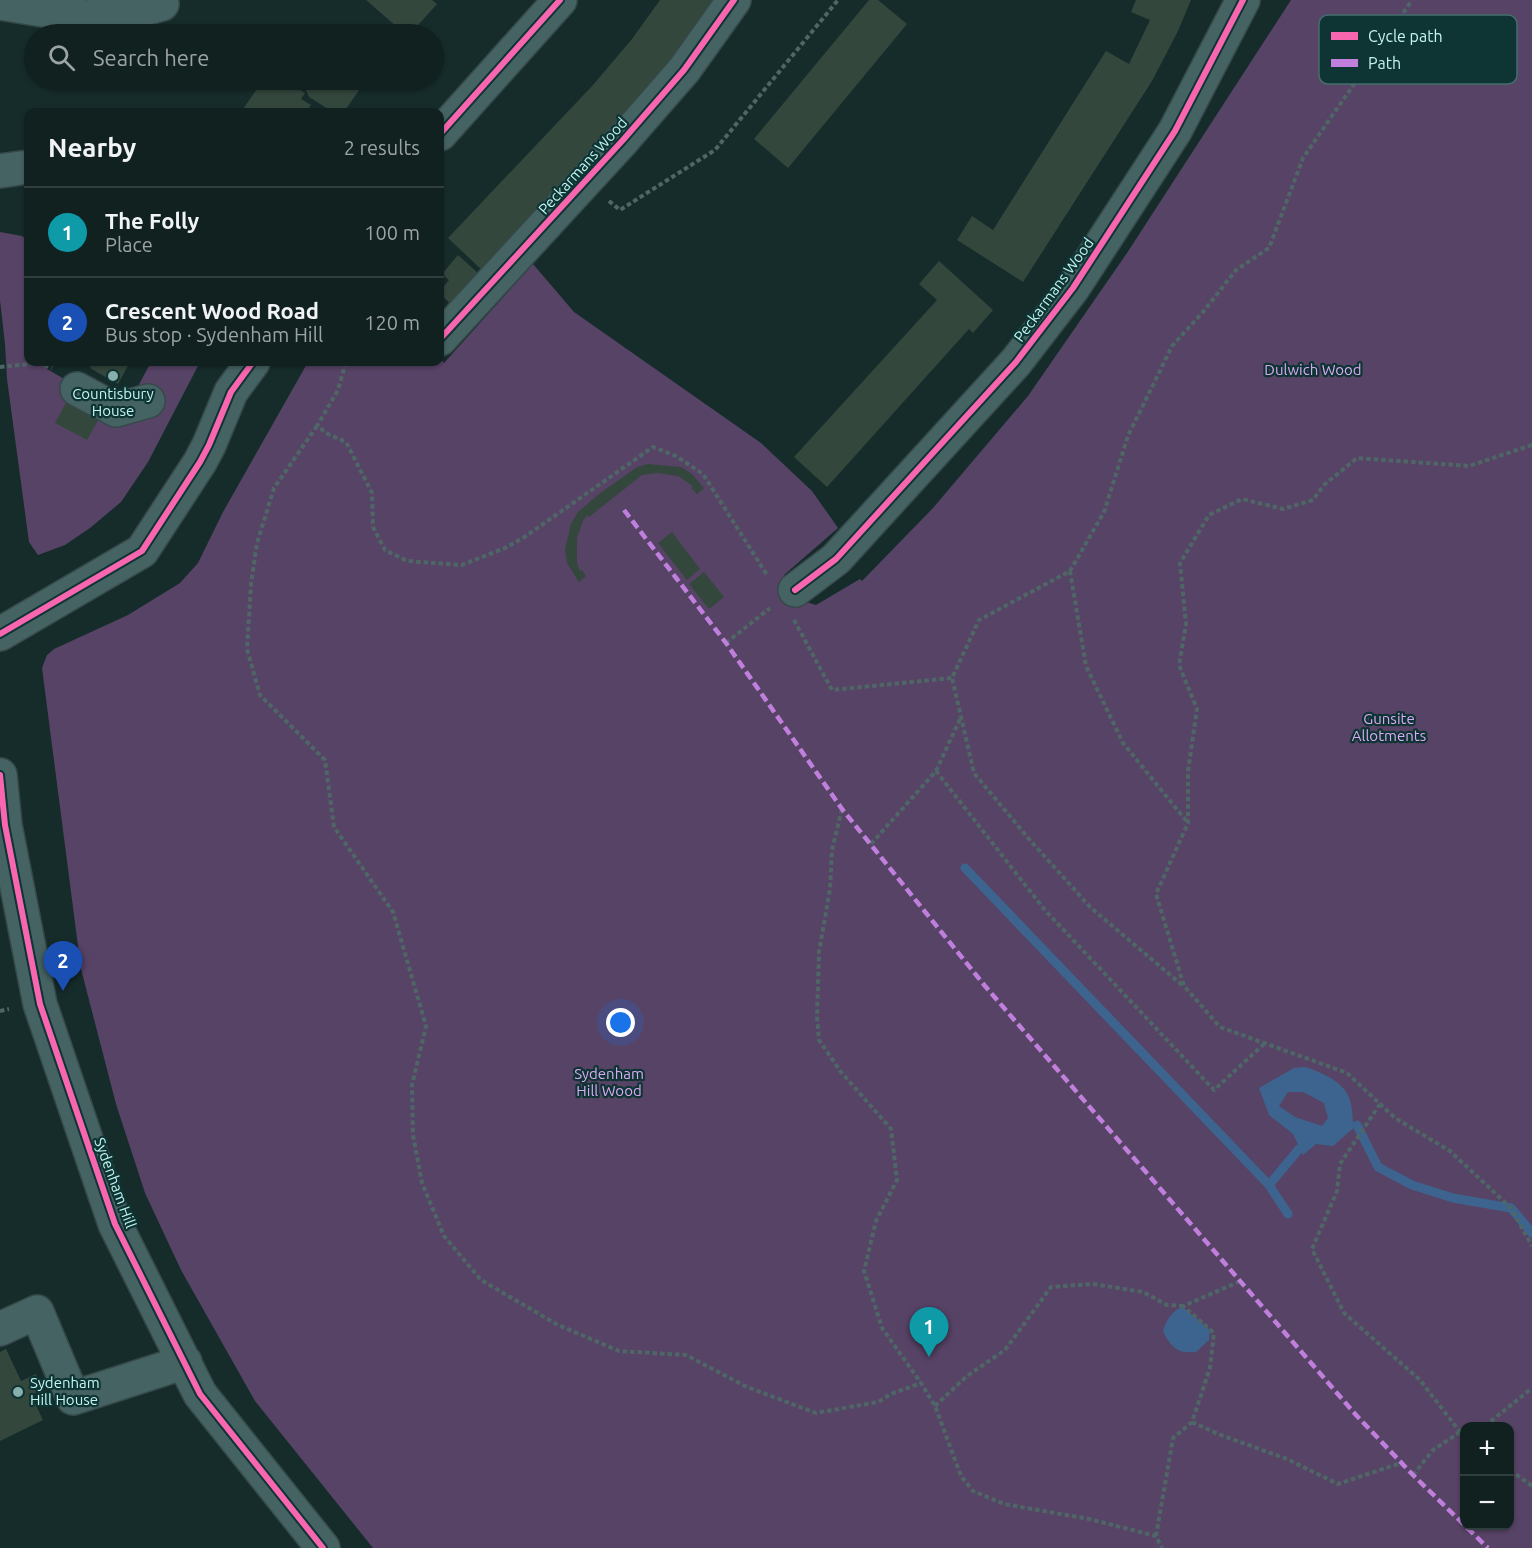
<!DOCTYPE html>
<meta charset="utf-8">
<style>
body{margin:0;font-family:Ubuntu,sans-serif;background:#192929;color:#f1f3f6}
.controls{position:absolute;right:18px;bottom:18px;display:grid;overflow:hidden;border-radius:12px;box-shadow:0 2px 4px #0004}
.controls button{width:54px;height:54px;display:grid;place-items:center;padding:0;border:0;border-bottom:2px solid #303e3e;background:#102120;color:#f1f3f6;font:30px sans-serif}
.you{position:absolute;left:621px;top:1023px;width:21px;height:21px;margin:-15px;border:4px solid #fff;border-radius:50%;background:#1a73e8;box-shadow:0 0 0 9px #1a73e833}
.badge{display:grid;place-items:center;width:39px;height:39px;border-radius:50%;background:#86afad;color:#fff;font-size:20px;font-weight:700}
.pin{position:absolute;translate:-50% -50px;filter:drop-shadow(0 2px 3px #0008)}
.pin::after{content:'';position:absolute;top:32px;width:21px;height:18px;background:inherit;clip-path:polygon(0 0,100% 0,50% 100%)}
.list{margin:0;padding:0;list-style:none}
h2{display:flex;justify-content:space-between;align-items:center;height:78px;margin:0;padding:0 24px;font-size:26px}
h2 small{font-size:20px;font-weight:400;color:#9ca3a5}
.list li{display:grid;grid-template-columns:39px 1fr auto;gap:18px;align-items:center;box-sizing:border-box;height:90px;padding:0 24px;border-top:2px solid #303e3e}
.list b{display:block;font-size:22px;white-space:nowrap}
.list p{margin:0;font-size:20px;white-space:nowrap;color:#9ca3a5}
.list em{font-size:20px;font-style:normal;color:#9ca3a5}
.icon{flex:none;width:33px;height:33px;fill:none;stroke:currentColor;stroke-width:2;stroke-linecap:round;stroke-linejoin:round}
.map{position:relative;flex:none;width:1532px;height:1548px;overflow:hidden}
.search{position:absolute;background:#102120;box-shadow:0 2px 4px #0004;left:24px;top:24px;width:420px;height:66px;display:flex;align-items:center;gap:15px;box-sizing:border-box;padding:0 21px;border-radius:33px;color:#9ca3a5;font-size:22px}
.panel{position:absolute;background:#102120;box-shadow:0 2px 4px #0004;left:24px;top:108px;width:420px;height:258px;border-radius:12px}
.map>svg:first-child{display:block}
.green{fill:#574366;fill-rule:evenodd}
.water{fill:#3d648e;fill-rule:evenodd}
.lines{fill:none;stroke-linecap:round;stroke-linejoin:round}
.stream{stroke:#3d648e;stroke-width:9}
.building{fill:#34473d}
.minor-casing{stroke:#354949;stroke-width:36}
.path{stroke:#4e6766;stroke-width:4;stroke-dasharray:4.5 3;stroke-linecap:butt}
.minor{stroke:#466363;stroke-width:33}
.quiet{stroke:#c07fdc;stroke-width:4.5;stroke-dasharray:9 4.5;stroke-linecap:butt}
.cycleway-casing{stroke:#0e3433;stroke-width:10}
.cycleway{stroke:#f766af;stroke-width:6}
.poi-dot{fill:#86afad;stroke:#0e3433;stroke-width:2}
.labels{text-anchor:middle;stroke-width:4.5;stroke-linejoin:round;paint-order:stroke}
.street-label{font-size:15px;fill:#c2f5f3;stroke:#0e3433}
.park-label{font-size:15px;fill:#dcaaf6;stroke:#0e3433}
.poi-label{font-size:15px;fill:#c2f5f3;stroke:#0e3433}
.key{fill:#0e3433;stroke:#446e6d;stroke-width:1.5}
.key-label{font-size:16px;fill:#c2f5f3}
</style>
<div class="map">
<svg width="1532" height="1548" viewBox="0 0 1532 1548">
<rect width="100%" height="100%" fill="#162c2b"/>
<!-- green -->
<path class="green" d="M1291,0H1532V1548H373L255,1401L181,1270L145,1193L116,1104L81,969L42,668L47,655L54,649L128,615L180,583L198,563L223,512L308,362H440V358L444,363L533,264L574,312L761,443L812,491L838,528L784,575L803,601L816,605L860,579L862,581L933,508L1028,396L1127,253ZM1464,1426H1510V1526H1464Z
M0,232L22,236L28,240V362H49L47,369L111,406L135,392L151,362H200L148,462L121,502L90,528L65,545L38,555L29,542L7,379L5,344L0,300Z"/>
<!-- water -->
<path class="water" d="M1306,1067C1338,1080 1353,1086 1353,1124L1357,1125L1333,1146L1316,1144L1303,1155L1293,1134L1269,1115L1259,1088L1294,1068ZM1288,1092H1303L1324,1103L1328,1118L1322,1126L1295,1117L1279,1106Z
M1183,1307L1210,1330L1209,1340L1196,1352C1178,1354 1171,1348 1163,1331C1166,1321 1172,1310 1183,1307Z"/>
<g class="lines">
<!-- stream -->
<path class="stream" d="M965,868L1269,1185L1288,1214
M1357,1125L1378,1167L1412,1185L1453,1198L1511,1208L1532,1233
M1269,1185L1299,1149"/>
</g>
<!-- building -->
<path class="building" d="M366,0H432L437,4L410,34H405Z
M660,0H717L670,66L482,270L448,238L593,85L632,39Z
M869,0H878L907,24L788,168L754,139Z
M1136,0H1191L1178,31L1152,81L1023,282L957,240L972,216L993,230L1106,51L1129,64L1150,20L1131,12Z
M263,80H272L280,85L283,80H285L305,93L301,99L311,105L306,112H241Z
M301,80H366L344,112H333L309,97Z
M458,255L479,274L452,305L440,294V291L449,280L442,274Z
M939,261L993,310L973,333L969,329L827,487L794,457L937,300L919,284Z
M93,362H130L118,384L90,368Z
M68,399L100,417L87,440L55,423Z
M648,464L681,467L692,474L704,488L697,494L691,488L693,486L678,476L657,473L642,475L589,517L587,515L583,521L577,538V563L580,571L582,570L586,576L579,582L567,563L565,549L571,524L578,512L599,494L637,467Z
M672,532L700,569L687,580L658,543Z
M704,572L724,597L709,609L689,584Z
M6,1349L21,1381L36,1374L43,1389L31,1395L43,1420L0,1441V1352Z"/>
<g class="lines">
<!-- minor casing -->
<g class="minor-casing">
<path id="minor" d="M0,3L86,17L126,14L162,4
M440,134L560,0
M0,171L28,167
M440,339L623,140L684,70L734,0
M77,389L116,410L148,401
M795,590L836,559L1016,362L1073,288L1175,131L1243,0
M0,634L142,551L200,462L209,445L231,392L253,362
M0,775L5,825L40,1004L115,1224L200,1394L323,1548
M0,1329L37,1312L73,1398L185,1362"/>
</g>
<!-- path -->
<path class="path" d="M609,201L620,210L715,150L838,0
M346,362L338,390L317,426L328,434L346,442L372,493L373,527L385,550L407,561L462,565L505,548L526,536L653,447L676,456L703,474L767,575
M0,367L39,363L52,368
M317,426L274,488L257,543L251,584L247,649L260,695L325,760L334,827L393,912L426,1026L412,1085L413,1135L422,1183L444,1236L481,1280L558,1325L619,1351L686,1355L747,1387L816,1413L878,1402L891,1394L921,1383
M1532,445L1469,466L1357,458L1324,485L1313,500L1283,509L1242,499L1209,515L1180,563L1186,624L1179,665L1197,709L1188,771V823L1156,894L1184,986L1220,1027L1347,1073L1395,1118L1450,1151L1511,1208L1532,1246
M1070,571L1086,666L1123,743L1188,823
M794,620L832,690L952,678
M726,643L770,608
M936,771L961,717
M842,809L832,850L830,889L819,952L817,1017L819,1040L841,1072L891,1129L897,1180L876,1221L864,1271L882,1328L921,1383L935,1406L961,1476L973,1491L1004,1504L1089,1519L1156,1536L1162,1548
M871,844L936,771L1044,909L1214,1090L1265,1043
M1182,985L1090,907L1029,839L974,773L952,678L979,620L1070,571L1104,512L1128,436L1172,346L1203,312L1236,270L1269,248L1303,158L1412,0
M0,1011L9,1009
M1380,1104L1340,1164L1337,1191L1312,1249L1344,1313L1420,1380L1464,1437
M935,1406L967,1376L1005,1350L1051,1287L1093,1284L1143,1292L1167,1305L1183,1306
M1192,1422L1218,1434L1287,1459L1338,1484L1401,1463
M1485,1426L1532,1388
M1510,1470L1532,1486
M1413,1475L1433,1450L1460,1432
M1156,1536L1173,1438L1192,1422L1210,1368L1214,1333L1183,1306L1241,1281"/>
<!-- minor -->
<use href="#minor" class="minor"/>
<!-- quiet -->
<path class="quiet" d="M624,510L726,643L842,809L985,986L1356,1415L1413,1475L1488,1548"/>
<!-- cycleway casing -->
<g class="cycleway-casing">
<path id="cycleway" d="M440,134L560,0
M440,339L623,140L684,70L734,0
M795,590L836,559L1016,362L1073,288L1175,131L1243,0
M0,634L142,551L200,462L209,445L231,392L253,362
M0,775L5,825L40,1004L115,1224L200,1394L323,1548"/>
</g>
<!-- cycleway -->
<use href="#cycleway" class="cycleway"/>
</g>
<!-- markers -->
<g class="poi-dot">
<circle cx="113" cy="376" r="6"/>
<circle cx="18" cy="1392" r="6"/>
</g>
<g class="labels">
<!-- street labels -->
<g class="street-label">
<text transform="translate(583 166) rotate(-48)" y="5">Peckarmans Wood</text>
<text transform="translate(1054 290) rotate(-54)" y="5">Peckarmans Wood</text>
<text transform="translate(115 1183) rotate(70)" y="5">Sydenham Hill</text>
</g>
<!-- park labels -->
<g class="park-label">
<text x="1313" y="375">Dulwich Wood</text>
<text x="1389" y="724">Gunsite<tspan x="1389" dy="17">Allotments</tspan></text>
<text x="609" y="1079">Sydenham<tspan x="609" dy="17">Hill Wood</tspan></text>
</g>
<!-- poi labels -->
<g class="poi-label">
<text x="113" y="399">Countisbury<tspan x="113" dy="17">House</tspan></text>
<text x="30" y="1388" text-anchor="start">Sydenham<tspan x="30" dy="17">Hill House</tspan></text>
</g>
</g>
<!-- legend -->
<rect x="1319" y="15" width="198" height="69" rx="9" class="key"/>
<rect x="1331" y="32" width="27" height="8" fill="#f766af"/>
<rect x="1331" y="59" width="27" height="8" fill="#c07fdc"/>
<g class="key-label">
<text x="1368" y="42">Cycle path</text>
<text x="1368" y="69">Path</text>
</g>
</svg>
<div class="controls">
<button>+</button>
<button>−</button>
</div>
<div class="you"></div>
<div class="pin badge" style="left:929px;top:1357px;background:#0f9aa8">1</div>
<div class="pin badge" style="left:63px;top:991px;background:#1a4fb4">2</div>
<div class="search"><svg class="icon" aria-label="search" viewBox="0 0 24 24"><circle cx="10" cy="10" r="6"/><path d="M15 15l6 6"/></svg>Search here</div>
<section class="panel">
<h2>Nearby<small>2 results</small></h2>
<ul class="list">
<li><span class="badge" style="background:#0f9aa8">1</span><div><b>The Folly</b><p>Place</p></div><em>100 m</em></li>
<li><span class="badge" style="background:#1a4fb4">2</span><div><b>Crescent Wood Road</b><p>Bus stop · Sydenham Hill</p></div><em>120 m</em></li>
</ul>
</section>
</div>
